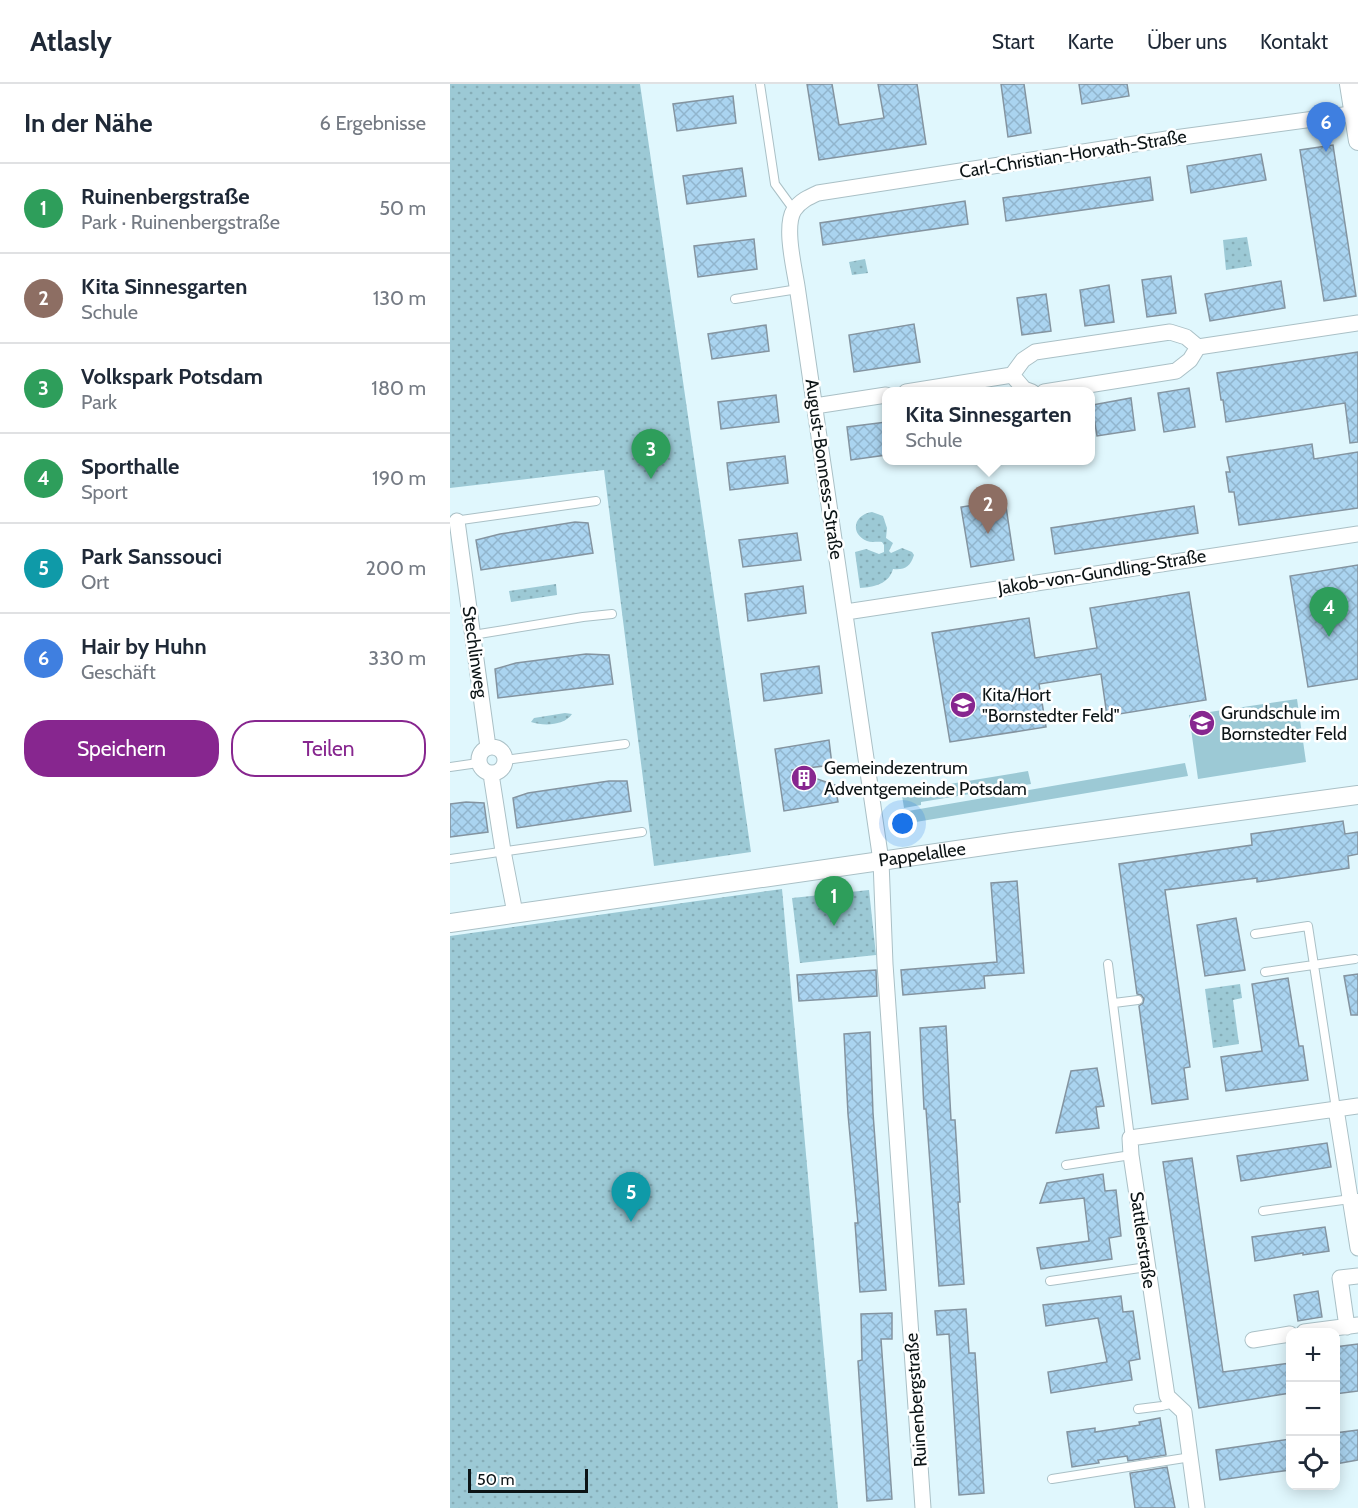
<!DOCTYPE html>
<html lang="de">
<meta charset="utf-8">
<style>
body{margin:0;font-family:Cabin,sans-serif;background:#f2f2f3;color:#1f2937}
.controls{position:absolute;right:18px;bottom:18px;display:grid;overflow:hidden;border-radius:12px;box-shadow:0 3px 15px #0003}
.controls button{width:54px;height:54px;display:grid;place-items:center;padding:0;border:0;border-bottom:2px solid #e0e1e3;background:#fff;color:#1f2937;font:30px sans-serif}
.scale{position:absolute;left:18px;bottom:15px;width:120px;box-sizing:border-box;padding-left:6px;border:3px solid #0c1416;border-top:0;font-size:16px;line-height:21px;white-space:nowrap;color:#0c1416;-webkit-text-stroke:4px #fff;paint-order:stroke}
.you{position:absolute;left:453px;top:740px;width:21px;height:21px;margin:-15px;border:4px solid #fff;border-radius:50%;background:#1a73e8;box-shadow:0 0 0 9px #1a73e833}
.badge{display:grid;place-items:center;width:39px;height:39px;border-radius:50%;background:#87268f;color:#fff;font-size:20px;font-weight:700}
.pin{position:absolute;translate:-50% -50px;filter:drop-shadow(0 2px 3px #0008)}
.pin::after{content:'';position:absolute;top:32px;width:21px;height:18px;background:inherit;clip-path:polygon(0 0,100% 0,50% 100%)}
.popup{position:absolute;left:432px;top:303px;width:213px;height:78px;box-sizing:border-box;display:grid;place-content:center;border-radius:12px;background:#fff;filter:drop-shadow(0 2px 4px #0005);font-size:20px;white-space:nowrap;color:#747a83}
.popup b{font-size:22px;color:#1f2937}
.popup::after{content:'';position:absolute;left:50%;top:100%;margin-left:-12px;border:12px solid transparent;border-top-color:#fff}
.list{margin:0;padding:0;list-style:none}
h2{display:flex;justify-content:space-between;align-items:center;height:78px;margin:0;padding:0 24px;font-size:26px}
h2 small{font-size:20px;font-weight:400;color:#747a83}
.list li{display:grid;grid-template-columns:39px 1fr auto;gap:18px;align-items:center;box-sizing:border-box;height:90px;padding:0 24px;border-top:2px solid #e0e1e3}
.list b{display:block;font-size:22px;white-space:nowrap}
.list p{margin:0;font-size:20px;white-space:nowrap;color:#747a83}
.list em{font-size:20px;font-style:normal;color:#747a83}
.actions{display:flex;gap:12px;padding:18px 24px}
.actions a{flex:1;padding:14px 0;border:2px solid #87268f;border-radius:24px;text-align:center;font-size:21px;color:#87268f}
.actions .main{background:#87268f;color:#fff}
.icon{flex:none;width:33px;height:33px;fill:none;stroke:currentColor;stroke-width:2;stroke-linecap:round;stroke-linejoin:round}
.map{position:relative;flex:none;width:908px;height:1424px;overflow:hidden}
header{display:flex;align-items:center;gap:36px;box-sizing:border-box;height:84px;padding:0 30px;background:#fff;border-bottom:2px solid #e0e1e3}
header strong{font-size:28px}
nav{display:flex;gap:33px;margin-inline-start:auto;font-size:21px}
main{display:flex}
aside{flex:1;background:#fff}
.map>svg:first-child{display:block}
.grass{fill:#9cc9d5}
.park{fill:url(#park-dots)}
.building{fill:url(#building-cross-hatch);stroke:#8494a0;stroke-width:1.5}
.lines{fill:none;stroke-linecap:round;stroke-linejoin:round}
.service-casing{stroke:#aac0c6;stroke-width:10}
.minor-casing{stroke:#aac0c6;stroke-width:17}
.tertiary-casing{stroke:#aac0c6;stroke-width:20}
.service{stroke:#fff;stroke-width:8}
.minor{stroke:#fff;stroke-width:15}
.tertiary{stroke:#fff;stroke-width:18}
.labels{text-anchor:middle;stroke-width:5;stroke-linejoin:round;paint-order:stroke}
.street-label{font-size:18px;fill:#0c1416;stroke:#fff}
.poi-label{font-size:18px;fill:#0c1416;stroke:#fff;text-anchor:start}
</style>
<header>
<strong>Atlasly</strong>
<nav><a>Start</a><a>Karte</a><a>Über uns</a><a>Kontakt</a></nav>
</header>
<main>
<aside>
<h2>In der Nähe<small>6 Ergebnisse</small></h2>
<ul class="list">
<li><span class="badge" style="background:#2e9e5b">1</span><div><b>Ruinenbergstraße</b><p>Park · Ruinenbergstraße</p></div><em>50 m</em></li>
<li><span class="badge" style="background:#8d6e63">2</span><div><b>Kita Sinnesgarten</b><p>Schule</p></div><em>130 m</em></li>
<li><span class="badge" style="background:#2e9e5b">3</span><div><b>Volkspark Potsdam</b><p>Park</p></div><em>180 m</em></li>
<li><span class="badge" style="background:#2e9e5b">4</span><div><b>Sporthalle</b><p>Sport</p></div><em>190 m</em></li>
<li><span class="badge" style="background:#0f9aa8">5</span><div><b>Park Sanssouci</b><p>Ort</p></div><em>200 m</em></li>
<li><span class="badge" style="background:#3f7fe0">6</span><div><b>Hair by Huhn</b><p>Geschäft</p></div><em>330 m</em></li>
</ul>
<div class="actions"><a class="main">Speichern</a><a>Teilen</a></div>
</aside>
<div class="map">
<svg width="908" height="1424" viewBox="0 0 908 1424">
<defs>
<pattern id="park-dots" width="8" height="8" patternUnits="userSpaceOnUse" patternTransform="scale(1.5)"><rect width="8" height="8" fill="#9cc9d5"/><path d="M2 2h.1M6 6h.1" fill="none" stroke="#85acb6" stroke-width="1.8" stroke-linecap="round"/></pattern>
<pattern id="building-cross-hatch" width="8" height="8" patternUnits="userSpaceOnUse" patternTransform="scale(1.5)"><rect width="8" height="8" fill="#aad4f0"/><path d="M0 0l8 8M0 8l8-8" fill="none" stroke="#91b5cd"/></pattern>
</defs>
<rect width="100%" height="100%" fill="#e0f7fd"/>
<!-- grass -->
<path class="grass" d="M847,615L856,678L748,695L739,631Z
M735,679L738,692L460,739L458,727Z
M578,687L581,700L471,718V721L454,724L451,705L468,702L469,705Z"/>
<!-- park -->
<path class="park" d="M0,0H190L301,768L204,782L154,386L0,404Z
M797,153L802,182L776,186L773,156Z
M415,175L418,189L402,191L399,178Z
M422,428L433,432L437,444L436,454L443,459L439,467L441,469L452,464L462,468L464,471C460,483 455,486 443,485C439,500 424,503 410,504L405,468L416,465L429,470L434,468V461L432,458C427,457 422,459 417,457C400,450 403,431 422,428Z
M106,500L107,511L61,518L59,507Z
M115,629L122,630C114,642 93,642 81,638L84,634Z
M332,805L388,1424H0V852Z
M419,806L426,871L350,879L342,814Z
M790,900L792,914L783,916L789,960L763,964L755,905Z"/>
<!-- building -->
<path class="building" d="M357,0H382L389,41L434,34L428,0H467L476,60L369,76Z
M551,0H574L581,49L558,53Z
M629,0H677L679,12L632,20Z
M283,12L286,39L227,47L223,20Z
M883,61L906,212L874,217L850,66Z
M811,70L816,96L741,109L737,82Z
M292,84L296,112L237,120L233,92Z
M700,93L703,116L556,137L553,114Z
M515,117L518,140L373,161L370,139Z
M304,155L307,185L248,193L244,162Z
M721,192L726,229L697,233L692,196Z
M831,197L835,224L760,237L755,210Z
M659,201L664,238L635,242L630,206Z
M596,210L601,247L572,251L567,214Z
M464,240L470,278L404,288L399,251Z
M316,241L319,267L262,275L258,250Z
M908,268V358L900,359L895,319L776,338L773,316H771L767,289Z
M739,304L745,343L714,348L708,309Z
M326,311L329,338L271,345L268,318Z
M681,314L685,346L647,352L642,321Z
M436,338V371L401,376L397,343Z
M862,360L864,375L908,368V424L789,441L784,408H779L776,388H780L777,373Z
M335,372L338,399L280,406L277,379Z
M555,416L564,476L521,483L511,423Z
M744,422L748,449L605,470L601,444Z
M125,438L138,439L143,469L31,486L26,456L50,450Z
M347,449L351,476L293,483L289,456Z
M908,481V595L858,603L840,492Z
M353,502L356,529L298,537L295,510Z
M739,508L756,616L657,632L651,590L589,600L596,643L500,658L482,549L579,534L585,574L647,564L640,524Z
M136,570L159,571L163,600L48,614L45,585L66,579Z
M369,582L372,609L314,617L311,590Z
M379,656L382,681L341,686L385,701L388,718L334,727L325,665Z
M159,697H177L181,727L67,744L63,714L78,709Z
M16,718L34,719L38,748L0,753V720Z
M893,737L895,750L908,748V770L898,772L899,784L807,798V794L715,806L740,983L734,984L738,1015L702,1020L689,922L693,919L694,915L691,911L687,910L669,780L802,761L801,750Z
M567,797L574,889L534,892L535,904L453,911L451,886L547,878L541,799Z
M786,834L795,886L755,892L747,841Z
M426,886L427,912L349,917L347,891Z
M908,890V931H901L894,892Z
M838,894L849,962H853L858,996L776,1007L771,973L812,967L802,900Z
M496,942L501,1036H505L510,1118H508L514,1200L489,1202L476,1025H474L470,944Z
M420,948L423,1029L436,1206L410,1208L405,1139H408L398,1030L394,950Z
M647,984L654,1022L646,1023L649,1044L606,1049L621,987Z
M877,1059L881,1083L791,1097L787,1072Z
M742,1074L773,1288L840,1279V1309L749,1324L713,1078Z
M653,1090L655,1107L666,1106L671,1152L659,1154L662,1175L591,1185L587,1164L639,1157L634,1114L590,1119L597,1099Z
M875,1143L879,1167L853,1171V1169L805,1177L802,1153Z
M868,1207L872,1233L848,1237L844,1211Z
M671,1212L673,1228L683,1227L690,1275L679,1277L682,1296L601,1309L598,1288L657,1278L648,1234L596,1242L593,1221Z
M516,1225L519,1269H525L534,1409L509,1411L499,1250L487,1251L485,1227Z
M442,1229V1255H431L442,1415L417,1417L408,1277L412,1276L411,1230Z
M908,1260V1307L885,1310V1263Z
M710,1334L716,1371L678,1377L677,1372L648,1376L649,1379L622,1383L617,1348L645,1344V1348L690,1341L689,1338Z
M908,1346V1376L885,1380V1349Z
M840,1355V1386L770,1396L766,1366Z
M717,1383L725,1424H685L680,1389Z"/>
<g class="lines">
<!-- service casing -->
<g class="service-casing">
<path id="service" d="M310,0L325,100L344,126
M285,215L348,205
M4,437L146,417
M23,551L133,533L162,530
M55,676L175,660
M0,683L28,679
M0,775L192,748
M805,850L858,842L886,1025
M658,880L680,1054
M815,888L905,875
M664,919L688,916
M616,1081L681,1071
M813,1127L908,1114
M600,1197L697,1183
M688,1325L712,1322L724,1319
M602,1395L741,1373"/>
</g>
<!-- minor casing -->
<g class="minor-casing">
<path id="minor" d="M562,291L574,305L582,308
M456,308L562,291L573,276L585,268L720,248L736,253L748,263L908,239
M594,308L726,287L740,276L748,263
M365,322L436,311
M7,437L38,663
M396,528L908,450
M29 676a13 13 0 1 1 26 0a13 13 0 1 1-26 0Z
M41,690L53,767L65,829
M886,1025L908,1164
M897,1243L890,1194L908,1192
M854,1248L908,1241
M803,1256L840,1250
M473,1424L435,880L431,777L347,202C344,183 334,142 344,126C350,117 359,113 368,109L717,55L908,29
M747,1424L734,1328L717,1312L681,1071L680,1054L908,1022"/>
</g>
<!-- tertiary casing -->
<g class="tertiary-casing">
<g id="tertiary">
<path d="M899,0L908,57"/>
<path id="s1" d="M0,839C302,794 605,751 908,711"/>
</g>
</g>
<!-- service -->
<use href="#service" class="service"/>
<!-- minor -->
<use href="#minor" class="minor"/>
<!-- tertiary -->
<use href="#tertiary" class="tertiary"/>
</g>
<!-- icons -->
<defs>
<g id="school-disc" transform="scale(1.35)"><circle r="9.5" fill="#87268f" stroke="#fff"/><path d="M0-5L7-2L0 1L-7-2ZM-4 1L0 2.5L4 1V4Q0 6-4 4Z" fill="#fff"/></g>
<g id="building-disc" transform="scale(1.35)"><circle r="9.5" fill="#87268f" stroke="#fff"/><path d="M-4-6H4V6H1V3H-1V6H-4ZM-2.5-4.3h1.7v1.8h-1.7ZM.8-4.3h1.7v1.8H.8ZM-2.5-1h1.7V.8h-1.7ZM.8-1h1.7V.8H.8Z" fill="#fff"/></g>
</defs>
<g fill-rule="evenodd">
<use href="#school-disc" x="513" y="621"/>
<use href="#school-disc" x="752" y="639"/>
<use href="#building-disc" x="354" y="694"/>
</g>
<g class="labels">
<!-- street labels -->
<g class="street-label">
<text transform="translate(623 70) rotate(-9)" y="6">Carl-Christian-Horvath-Straße</text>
<text transform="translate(374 385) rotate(82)" y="6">August-Bonness-Straße</text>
<text transform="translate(652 488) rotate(-9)" y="6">Jakob-von-Gundling-Straße</text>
<text transform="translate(25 568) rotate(82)" y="6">Stechlinweg</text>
<text dy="6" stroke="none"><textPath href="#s1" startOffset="477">Pappelallee</textPath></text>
<text transform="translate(693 1156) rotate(82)" y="6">Sattlerstraße</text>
<text transform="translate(466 1316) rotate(-94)" y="6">Ruinenbergstraße</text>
</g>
<!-- poi labels -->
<g class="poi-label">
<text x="532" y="617">Kita/Hort<tspan x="532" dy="21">"Bornstedter Feld"</tspan></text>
<text x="771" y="635">Grundschule im<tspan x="771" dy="21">Bornstedter Feld</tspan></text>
<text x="374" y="690">Gemeindezentrum<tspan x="374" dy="21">Adventgemeinde Potsdam</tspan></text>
</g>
</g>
</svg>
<div class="controls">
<button>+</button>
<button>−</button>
<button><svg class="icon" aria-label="locate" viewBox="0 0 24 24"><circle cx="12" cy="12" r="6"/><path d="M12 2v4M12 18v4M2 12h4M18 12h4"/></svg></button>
</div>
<div class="scale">50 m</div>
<div class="you"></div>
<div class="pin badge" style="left:384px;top:842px;background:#2e9e5b">1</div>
<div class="pin badge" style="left:538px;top:450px;background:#8d6e63">2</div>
<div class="popup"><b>Kita Sinnesgarten</b>Schule</div>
<div class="pin badge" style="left:201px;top:395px;background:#2e9e5b">3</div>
<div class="pin badge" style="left:879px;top:553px;background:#2e9e5b">4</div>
<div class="pin badge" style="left:181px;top:1138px;background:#0f9aa8">5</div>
<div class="pin badge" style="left:876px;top:68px;background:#3f7fe0">6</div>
</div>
</main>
